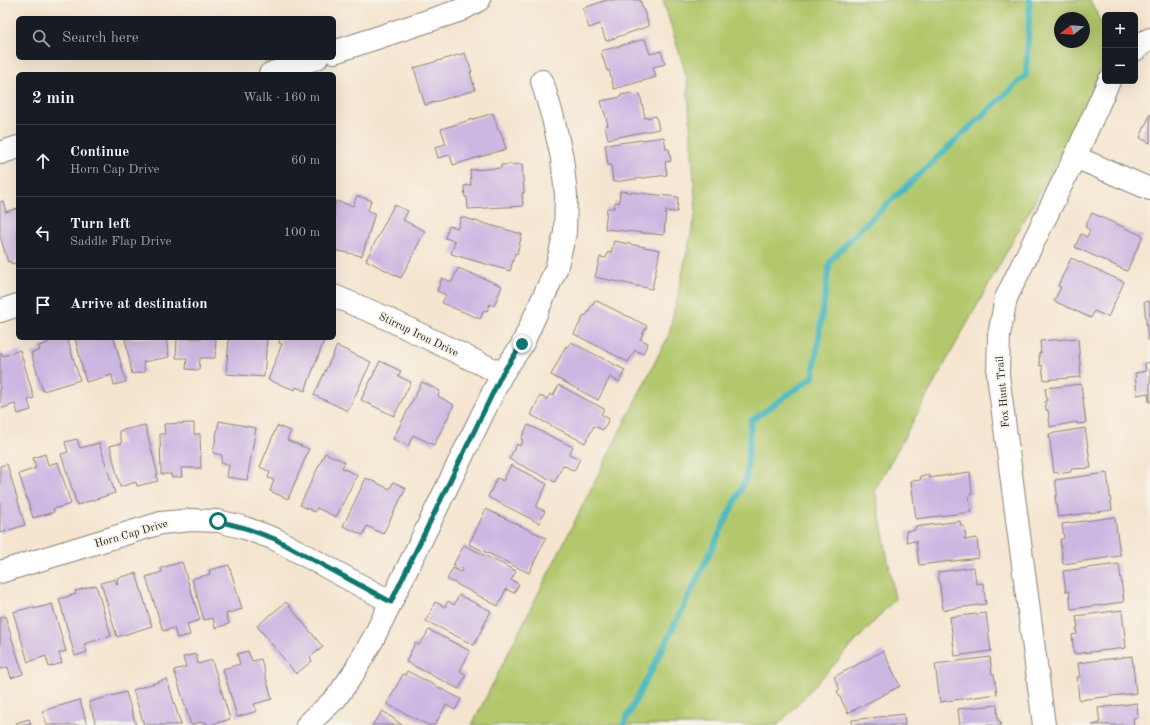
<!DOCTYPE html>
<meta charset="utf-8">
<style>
body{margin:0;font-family:"Old Standard TT",serif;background:#20242c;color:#f1f3f6}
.controls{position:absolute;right:12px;top:12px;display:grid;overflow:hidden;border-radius:6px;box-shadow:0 4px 16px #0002}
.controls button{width:36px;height:36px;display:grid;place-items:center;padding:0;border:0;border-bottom:1px solid #363941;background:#171b24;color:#f1f3f6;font:20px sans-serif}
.compass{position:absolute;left:1054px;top:12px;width:36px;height:36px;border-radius:50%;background:#171b24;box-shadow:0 4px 16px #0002;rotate:253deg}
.stop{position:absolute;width:12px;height:12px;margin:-9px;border:3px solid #0f766e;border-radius:50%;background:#fff}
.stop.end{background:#0f766e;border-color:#fff;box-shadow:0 1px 4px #0008}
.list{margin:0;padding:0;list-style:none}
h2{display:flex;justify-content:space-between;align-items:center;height:52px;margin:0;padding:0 16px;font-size:17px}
h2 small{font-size:13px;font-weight:400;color:#9ea1a6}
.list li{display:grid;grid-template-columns:26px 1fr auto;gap:12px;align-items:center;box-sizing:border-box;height:72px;padding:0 16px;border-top:1px solid #363941}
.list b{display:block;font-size:15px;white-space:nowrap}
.list p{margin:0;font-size:13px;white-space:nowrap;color:#9ea1a6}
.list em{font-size:13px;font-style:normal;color:#9ea1a6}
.icon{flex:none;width:22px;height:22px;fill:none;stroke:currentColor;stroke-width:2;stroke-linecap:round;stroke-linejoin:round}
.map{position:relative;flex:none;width:1150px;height:725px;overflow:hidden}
.search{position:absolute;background:#171b24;box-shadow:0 4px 16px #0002;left:16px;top:16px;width:320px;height:44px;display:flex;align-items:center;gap:10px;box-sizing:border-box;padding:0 14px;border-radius:6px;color:#9ea1a6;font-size:15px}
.panel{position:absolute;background:#171b24;box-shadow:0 4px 16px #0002;left:16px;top:72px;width:320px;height:268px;border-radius:6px}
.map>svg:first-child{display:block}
.green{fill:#b3c86d;stroke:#687244;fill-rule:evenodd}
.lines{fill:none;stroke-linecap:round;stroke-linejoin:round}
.stream{stroke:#49b8be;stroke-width:6}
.building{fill:#ccb7e2}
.minor-casing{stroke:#888076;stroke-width:24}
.minor{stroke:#fff;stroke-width:22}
.route{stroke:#0f766e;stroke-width:5}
.labels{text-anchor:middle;stroke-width:3.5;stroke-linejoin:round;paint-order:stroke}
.street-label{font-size:11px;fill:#1c1c1c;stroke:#f7f3e8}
</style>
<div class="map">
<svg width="1150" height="725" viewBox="0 0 1150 725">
<rect width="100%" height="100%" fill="#f7f3e8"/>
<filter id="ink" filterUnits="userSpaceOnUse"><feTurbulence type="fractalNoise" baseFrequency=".025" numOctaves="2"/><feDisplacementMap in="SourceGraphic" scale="8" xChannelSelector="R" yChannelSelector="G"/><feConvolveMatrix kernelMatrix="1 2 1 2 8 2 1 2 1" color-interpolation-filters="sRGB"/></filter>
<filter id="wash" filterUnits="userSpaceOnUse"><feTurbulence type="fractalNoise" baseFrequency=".012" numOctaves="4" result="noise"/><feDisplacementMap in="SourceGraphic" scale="16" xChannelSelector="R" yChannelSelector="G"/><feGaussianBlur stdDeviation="0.9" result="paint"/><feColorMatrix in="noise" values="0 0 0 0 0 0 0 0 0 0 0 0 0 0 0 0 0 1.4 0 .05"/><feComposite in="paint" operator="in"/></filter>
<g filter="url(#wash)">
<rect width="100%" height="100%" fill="#f5e5d0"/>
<!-- green -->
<path class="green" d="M663,0H1090L1105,31V74L875,490L895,599L778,725H472L669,334L696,212L687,78ZM1060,18H1084V42H1060Z"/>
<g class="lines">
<!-- stream -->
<path class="stream" d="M623,725L669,636L746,479L751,421L813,377L830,261L855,234L1026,75L1030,0"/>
</g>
<g id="blocks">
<!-- building -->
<path class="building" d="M607,0H640L649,26L606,41L600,24L589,28L583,8Z
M645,39L650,54L661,51L665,64L653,67L656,77L614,89L609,70L607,71L601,51Z
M465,53L472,72H470L475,90L425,105L414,68Z
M632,93V95L640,94L645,118L656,116L659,129L608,139L605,126L608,125L601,101L621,97V95Z
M493,113L498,130H500L506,149L453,165L450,155L438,158L435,147L446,144L441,129Z
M1150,114V143L1140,138Z
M664,137L666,149H669L671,161L665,162L667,175L613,182L611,165H608L605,145Z
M522,164L524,193H522L523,206L468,209L467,197H465L464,186L471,185L470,170L501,168V165Z
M620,191L678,197L677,212L666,211L664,235L605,229L607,208H614L615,202L619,203Z
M357,196L371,200L368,211L375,213L362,256L334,250V207L336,201L353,206Z
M3,201L6,212L18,208V262L12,264L11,262H8L0,236V202Z
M394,205L408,211L403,220L425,231L401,278L366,260Z
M1092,213L1143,236L1127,271L1075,247L1081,234L1087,237L1090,230L1085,227Z
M461,217L522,234L517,254L515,253L510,271L451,254L455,241L445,238L449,226L458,228Z
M614,241L660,250L652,289L595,277L600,257L606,258L608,252L611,253Z
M1071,258L1124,282L1108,317L1094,311L1091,318L1054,301L1061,287L1058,286Z
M458,268L502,286L494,306L490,304L487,311L484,310L480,319L442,303L446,295L437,291L442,278L452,282Z
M595,300L647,326L640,339L648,343L643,354L635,350L628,362L574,334L584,315L586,316Z
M1150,301V340H1148L1144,302Z
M56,338H67L80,380L43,391L31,353L40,350L39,346L48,343L47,341Z
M75,338H114L126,382L114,385L112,375L86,382Z
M125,338H166L169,357L143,362L145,372L132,374Z
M177,338H216L215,358H200L199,370L186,369L187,358H176Z
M229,338H267L264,377L226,374Z
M280,338H325L305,391L296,387L295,390L268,380L282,344L279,343Z
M1078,338L1081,377L1044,380L1042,365L1040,366L1039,353H1041L1040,341Z
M571,342L625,370L619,382L610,377L598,400L551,375L566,346L568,347Z
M337,346L371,362L348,411L314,395Z
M20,350L34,398L28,400L31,410L18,414L15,404L0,409V353H2L3,356Z
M380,361L401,371L398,376L411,382L394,416L361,400Z
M1150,362V402H1149L1148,393L1137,395L1135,373L1146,371L1145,363Z
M422,382L440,391L438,396L454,405L434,445L413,435L408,446L393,439Z
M1081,384L1086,423L1077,424V422L1050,427L1048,410H1046L1045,401H1047L1045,388Z
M559,385L604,409L601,414L609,419L603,430L594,426L585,443L531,415L540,396L547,399L550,394L553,396Z
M219,421L256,428L247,480L227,477L229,465L221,463L222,455L213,453Z
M194,423V434H200L201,468H181L182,477H171V474H161L160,434H165L164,424Z
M145,425L158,475H156L158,481L137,486L136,482L120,487L110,446L122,443L119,431Z
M528,425L573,447L569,454L580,459L574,471L563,465L555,482L509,459L517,444L520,446L523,440L521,439Z
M277,426L291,431L287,440L309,449L288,499L270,491L274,480L268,478L270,472L260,467Z
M1085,428L1091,468L1071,469V472L1058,474V472L1054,473L1049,434Z
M77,439L80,448L99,443L115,493L77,505L61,454L68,452L65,442Z
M325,453L345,462L342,468L357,475L336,517L317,508L315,512L300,505Z
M45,454L48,465L58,462L71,504L53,509L54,512L33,518L19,474L36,468L33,458Z
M7,464L25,525L0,533V466Z
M511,465L547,484L536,507L545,511L539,523L488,497L497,478L503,481Z
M970,472L972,494L969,495L971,512L916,519L911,481L921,480L920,476L929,475V478Z
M1107,473L1112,510L1058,517L1055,496H1057V492L1055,480Z
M366,478L390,489L393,482L406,488L383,534L367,526L363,535L343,526Z
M486,509L546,538L529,573L469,544Z
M1115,517L1120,556L1063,564L1060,539H1064L1062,524Z
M960,521L961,526H964L966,537L964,538L965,540L977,538L979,558L919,565L916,541L907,542L906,531L915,530V527Z
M464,545L516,571L511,580L519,584L514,593L506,589L498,606L447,579L453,568L461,572L463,569L453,565Z
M182,562L200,620L187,624L190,635L177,638L174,628L163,631L146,577L162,572L161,568Z
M1119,564L1124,602L1071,609L1069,591L1066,592L1063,571Z
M229,565L242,609L226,614L229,624L215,628L213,618L204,620L192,579L210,574L209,570Z
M974,567L976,584L983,583L986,604L943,610L938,572Z
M136,573L152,626L117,637L101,583L115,579L117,585L118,584L117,578Z
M96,585L111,636L84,644L87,652L75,656L59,599L76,594L75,591Z
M459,595L491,611L474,645L426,621L435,602L445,607L448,601L454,605Z
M286,602L323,647L310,657L312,661L296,674L257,626Z
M52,604L66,651L59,653L62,663L49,667L46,656L28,662L13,612L33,607L34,609Z
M1122,610L1126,648L1074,654L1072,635L1077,634L1076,628H1078L1076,616Z
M986,613L991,651L955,656L950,617Z
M5,616L23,674L11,678L8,667L0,669V618Z
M429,630L470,651L460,671L466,675L459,689L406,662L415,643L419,645L422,640H423Z
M248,651L252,661L261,659L272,699L254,704L257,711L237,717L223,669L240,664L237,654Z
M883,651L900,686L848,713L837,691L840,690L834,677Z
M196,654L198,664L212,660L230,719L210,725H207L206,722L202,723L201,722L191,725L174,670L186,667L183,657Z
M1132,656L1136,693L1079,700L1077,677H1080L1078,663Z
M990,657L992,674H994L997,694L940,702L935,664Z
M407,671L461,699L455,710L446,705L435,725H428L387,704L403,674L405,675Z
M167,679L181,725H144L133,690Z
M126,692L136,725H96L89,702Z
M80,700L87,725H47L42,711Z
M1137,703L1138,717L1133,718L1134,725H1092L1100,723L1098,708Z
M997,705L998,721H1000L1001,725H960L958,709Z
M383,711L402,725H372Z
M904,714L905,725H852V720Z
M29,719L31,725H17L16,723Z"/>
</g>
</g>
<g filter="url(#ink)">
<use href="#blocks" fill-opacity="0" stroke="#888076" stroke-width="1"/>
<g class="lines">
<!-- minor casing -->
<g class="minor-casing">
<path id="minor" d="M1135,50L1144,42L1150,39
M334,52L461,10L479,0
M270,74L317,58
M0,153L18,147
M1075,157L1150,189
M334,296L382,316L502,374
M0,311L18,305
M0,572L161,523L192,520L218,521L245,528L275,539L391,602
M307,725L336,698L353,674L373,639L502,374L522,345L556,269L565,233L566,195L562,158L553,118L542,81
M1044,725L998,375L999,335L1006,298L1075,157L1109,81"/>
</g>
<!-- minor -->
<use href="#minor" class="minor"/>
</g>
</g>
<g class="lines" filter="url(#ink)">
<!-- route -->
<path class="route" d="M218,521L245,528L275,539L391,602L502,374L522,344"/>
</g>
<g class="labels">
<!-- street labels -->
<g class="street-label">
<text transform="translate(419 334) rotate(26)" y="4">Stirrup Iron Drive</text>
<text transform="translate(1002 392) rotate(-95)" y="4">Fox Hunt Trail</text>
<text transform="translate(131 533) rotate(-16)" y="4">Horn Cap Drive</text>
</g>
</g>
</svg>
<div class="controls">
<button>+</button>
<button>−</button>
</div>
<svg class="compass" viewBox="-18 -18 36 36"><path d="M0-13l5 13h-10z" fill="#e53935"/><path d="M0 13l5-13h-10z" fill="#9ea1a6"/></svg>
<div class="stop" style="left:218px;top:521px"></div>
<div class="stop end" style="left:522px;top:344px"></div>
<div class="search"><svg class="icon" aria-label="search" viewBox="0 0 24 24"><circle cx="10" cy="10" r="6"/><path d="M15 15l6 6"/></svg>Search here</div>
<section class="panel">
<h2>2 min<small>Walk · 160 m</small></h2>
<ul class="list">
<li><svg class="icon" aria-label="ahead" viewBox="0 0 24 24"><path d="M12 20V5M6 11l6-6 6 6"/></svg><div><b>Continue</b><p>Horn Cap Drive</p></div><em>60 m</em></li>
<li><svg class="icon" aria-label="left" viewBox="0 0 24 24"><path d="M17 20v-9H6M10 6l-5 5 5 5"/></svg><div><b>Turn left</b><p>Saddle Flap Drive</p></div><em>100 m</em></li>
<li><svg class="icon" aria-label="arrive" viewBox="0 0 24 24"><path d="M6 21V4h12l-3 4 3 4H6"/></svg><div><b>Arrive at destination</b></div></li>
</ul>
</section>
</div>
